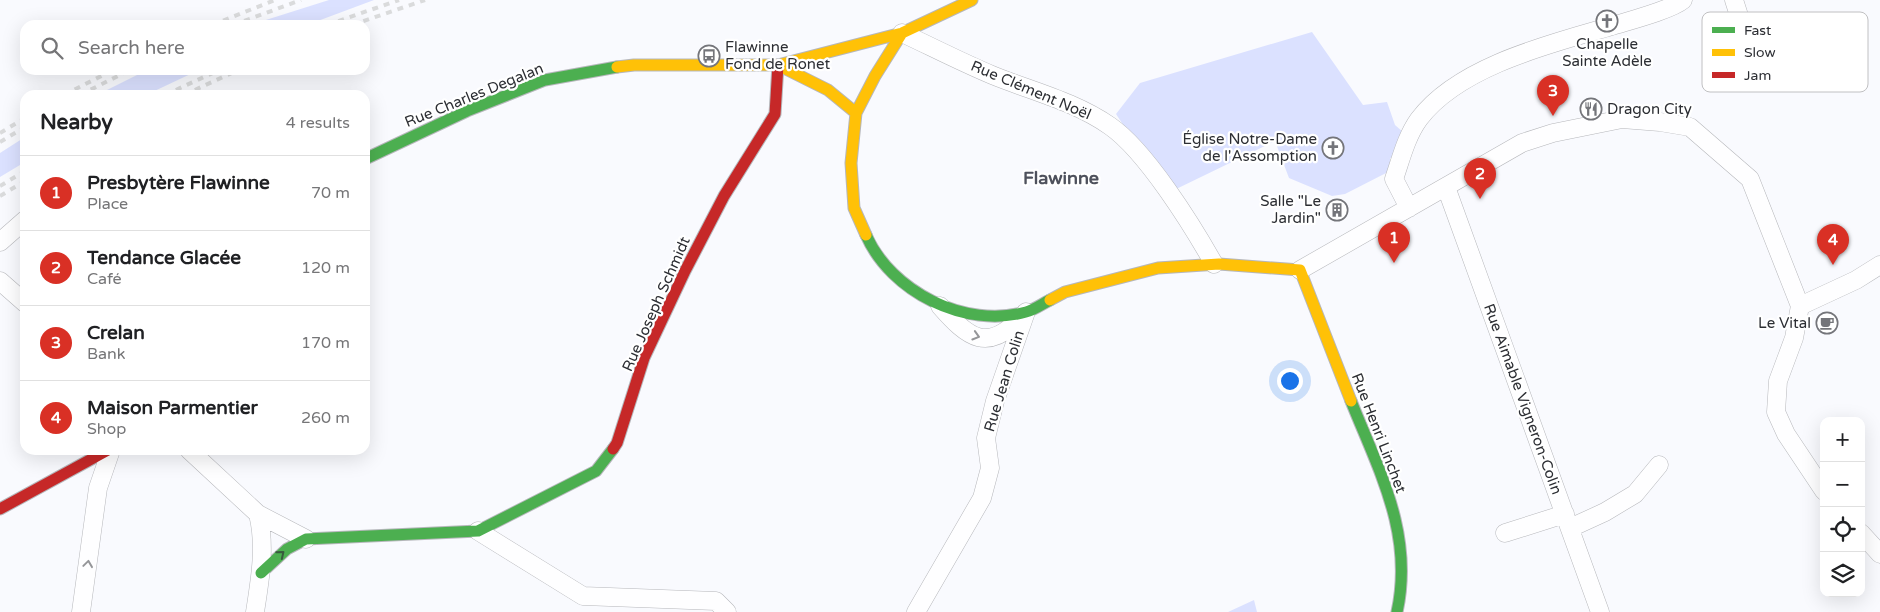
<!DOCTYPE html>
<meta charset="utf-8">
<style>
body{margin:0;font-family:"Varela Round",sans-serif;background:#f2f2f2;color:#202124}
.controls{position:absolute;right:15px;bottom:15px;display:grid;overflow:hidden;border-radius:10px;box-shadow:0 5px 20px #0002}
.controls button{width:45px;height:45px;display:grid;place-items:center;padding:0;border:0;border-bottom:1px solid #e0e0e0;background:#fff;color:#202124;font:25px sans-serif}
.you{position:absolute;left:1289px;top:380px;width:18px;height:18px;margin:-12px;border:4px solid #fff;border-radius:50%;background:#1a73e8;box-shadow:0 0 0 8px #1a73e833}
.badge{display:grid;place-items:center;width:32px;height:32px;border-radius:50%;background:#d93025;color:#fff;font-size:16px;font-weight:700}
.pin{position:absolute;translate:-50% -41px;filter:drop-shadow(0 1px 2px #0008)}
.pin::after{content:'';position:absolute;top:26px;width:18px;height:15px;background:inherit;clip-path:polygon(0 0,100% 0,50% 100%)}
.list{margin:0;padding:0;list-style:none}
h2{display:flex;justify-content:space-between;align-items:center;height:65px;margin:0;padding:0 20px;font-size:21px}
h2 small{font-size:16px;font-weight:400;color:#757577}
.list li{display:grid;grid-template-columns:32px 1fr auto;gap:15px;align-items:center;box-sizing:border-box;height:75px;padding:0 20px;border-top:1px solid #e0e0e0}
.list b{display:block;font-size:19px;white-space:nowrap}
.list p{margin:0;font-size:16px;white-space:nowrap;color:#757577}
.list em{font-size:16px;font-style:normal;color:#757577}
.icon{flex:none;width:28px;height:28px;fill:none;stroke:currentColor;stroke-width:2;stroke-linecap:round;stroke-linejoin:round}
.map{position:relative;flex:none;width:1880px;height:612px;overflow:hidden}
.search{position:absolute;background:#fff;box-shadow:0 5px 20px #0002;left:20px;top:20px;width:350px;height:55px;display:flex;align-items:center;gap:12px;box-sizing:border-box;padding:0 18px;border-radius:15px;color:#757577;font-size:19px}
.panel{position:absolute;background:#fff;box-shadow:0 5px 20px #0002;left:20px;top:90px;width:350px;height:365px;border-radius:15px}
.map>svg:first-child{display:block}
.green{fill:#dbe1ff}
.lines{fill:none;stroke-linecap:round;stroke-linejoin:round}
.street-casing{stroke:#b6b7bb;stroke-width:19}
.fast-casing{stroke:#b6b7bb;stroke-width:13}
.slow-casing{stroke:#b6b7bb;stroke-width:13}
.jam-casing{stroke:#b6b7bb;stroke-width:13}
.street{stroke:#fefeff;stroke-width:18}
.fast{stroke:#4caf50;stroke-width:11}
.slow{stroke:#ffc107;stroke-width:11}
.jam{stroke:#c62828;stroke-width:11}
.rail{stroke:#dadbdc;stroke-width:4;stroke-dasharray:6 6;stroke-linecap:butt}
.oneway{stroke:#959699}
.oneway2{stroke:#375b3d}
.labels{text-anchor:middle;stroke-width:4.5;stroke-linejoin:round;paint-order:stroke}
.poi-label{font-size:15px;fill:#2c2e33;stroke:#fff;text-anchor:end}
.street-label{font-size:15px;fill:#2c2e33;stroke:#fff}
.quarter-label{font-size:18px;font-weight:bold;fill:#4e515c;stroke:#fff}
.key{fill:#fff;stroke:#c0c0c2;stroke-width:1}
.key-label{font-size:14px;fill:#2c2e33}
</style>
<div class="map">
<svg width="1880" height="612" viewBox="0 0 1880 612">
<rect width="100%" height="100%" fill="#f9fafe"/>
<!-- green -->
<path class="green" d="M329,0H374L307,25H250Z
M1312,32L1363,105L1387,102L1395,125L1403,132L1393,158H1390V171L1345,194L1332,196L1289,178L1275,141L1168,193L1116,114L1140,83Z
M147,70H199L146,95H97Z
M25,137V162L0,177V153Z
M1254,600L1257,612H1228Z"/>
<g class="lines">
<!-- street casing -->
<g class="street-casing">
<path id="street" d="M1734,0L1749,47
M902,33C932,47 961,62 992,75C1031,91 1074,101 1110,126C1146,151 1192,225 1214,264
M1446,187L1600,612
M1409,208L1394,179C1401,159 1406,137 1419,119C1459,66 1550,44 1612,26C1628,21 1671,10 1683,0
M0,242L25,220
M1300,270L1522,143L1553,133L1622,119L1660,122L1690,127L1750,179L1800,306
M0,281L25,303
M940,306C968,338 988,354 1022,316
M1800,306L1794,338L1778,381L1776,412L1786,434L1824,491
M1800,306L1856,280L1880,265
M189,450L258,514C266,546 260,580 255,612
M258,514L306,539
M1570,528L1605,512L1635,494L1659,465
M478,531L583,596L716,601L727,612
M1505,533L1565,514
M1861,533L1880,554
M81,612L98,488L111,450
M916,612L982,498L990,468L986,438L995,401L1026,312"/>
</g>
<!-- fast casing -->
<g class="fast-casing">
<path id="fast" d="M365,159L467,111L545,80L617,67
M866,235C891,292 965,329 1026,312C1034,310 1042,304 1050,300
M1351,401C1379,471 1414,534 1397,612
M261,573L287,549L306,539L478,531L596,471L613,449"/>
</g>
<!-- slow casing -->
<g class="slow-casing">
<path id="slow" d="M778,65L828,90L856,113
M617,67L634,65H778L902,33L972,0
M866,235L854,208L851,163L856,113L875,76L902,33
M1050,300L1065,292L1158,268L1219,264L1300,270L1351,401"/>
</g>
<!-- jam casing -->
<g class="jam-casing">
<path id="jam" d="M613,449L617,443L644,358L685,271L724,196L775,114L778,65
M0,509L108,450"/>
</g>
<!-- street -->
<use href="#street" class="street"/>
<!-- fast -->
<use href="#fast" class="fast"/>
<!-- slow -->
<use href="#slow" class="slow"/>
<!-- jam -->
<use href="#jam" class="jam"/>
<!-- rail -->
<path class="rail" d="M212,25L275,0
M233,25L301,0
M327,25L399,0
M352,25L425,0
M64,95L113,70
M80,95L130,70
M165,95L219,70
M184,95L238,70
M0,133L25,118
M0,142L25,127
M0,186L25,171
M0,196L25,181"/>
</g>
<!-- one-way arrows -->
<defs><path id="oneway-chevron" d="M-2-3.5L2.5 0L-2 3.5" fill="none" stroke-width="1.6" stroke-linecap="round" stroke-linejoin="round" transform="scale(1.25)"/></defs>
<g class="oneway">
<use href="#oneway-chevron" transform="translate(976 336) rotate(17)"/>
<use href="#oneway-chevron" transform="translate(88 564) rotate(-82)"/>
</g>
<use class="oneway2" href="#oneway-chevron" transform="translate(281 554) rotate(-39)"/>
<!-- icons -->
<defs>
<g id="church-ring" transform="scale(1.125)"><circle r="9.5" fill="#fff" stroke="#74757a" stroke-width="1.5"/><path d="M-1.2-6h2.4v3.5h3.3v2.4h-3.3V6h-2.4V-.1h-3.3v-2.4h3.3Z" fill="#74757a"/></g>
<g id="bus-ring" transform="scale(1.125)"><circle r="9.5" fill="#fff" stroke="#74757a" stroke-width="1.5"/><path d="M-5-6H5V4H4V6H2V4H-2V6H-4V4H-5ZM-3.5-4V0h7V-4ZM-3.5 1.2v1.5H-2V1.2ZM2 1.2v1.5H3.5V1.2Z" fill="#74757a"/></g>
<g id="restaurant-ring" transform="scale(1.125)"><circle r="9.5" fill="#fff" stroke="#74757a" stroke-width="1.5"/><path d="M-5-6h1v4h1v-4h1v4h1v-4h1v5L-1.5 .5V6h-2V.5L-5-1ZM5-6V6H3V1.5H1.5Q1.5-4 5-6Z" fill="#74757a"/></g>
<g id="building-ring" transform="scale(1.125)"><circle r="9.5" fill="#fff" stroke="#74757a" stroke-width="1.5"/><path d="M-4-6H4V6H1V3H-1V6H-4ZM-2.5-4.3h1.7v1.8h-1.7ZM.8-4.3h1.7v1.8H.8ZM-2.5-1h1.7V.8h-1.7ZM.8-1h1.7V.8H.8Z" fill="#74757a"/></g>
<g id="cafe-ring" transform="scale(1.125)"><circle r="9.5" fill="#fff" stroke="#74757a" stroke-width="1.5"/><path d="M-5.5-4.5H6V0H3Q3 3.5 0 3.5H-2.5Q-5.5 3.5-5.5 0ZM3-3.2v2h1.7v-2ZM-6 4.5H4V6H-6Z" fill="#74757a"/></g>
</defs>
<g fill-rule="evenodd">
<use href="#church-ring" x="1607" y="21"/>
<use href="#bus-ring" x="709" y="56"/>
<use href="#restaurant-ring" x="1591" y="109"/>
<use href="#church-ring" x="1333" y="148"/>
<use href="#building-ring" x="1337" y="210"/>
<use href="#cafe-ring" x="1827" y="323"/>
</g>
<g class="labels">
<!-- poi labels -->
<g class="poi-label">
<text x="1607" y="49" text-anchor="middle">Chapelle<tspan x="1607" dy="17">Sainte Adèle</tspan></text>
<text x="725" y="52" text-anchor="start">Flawinne<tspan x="725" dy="17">Fond de Ronet</tspan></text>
<text x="1607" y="114" text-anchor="start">Dragon City</text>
<text x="1317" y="144">Église Notre-Dame<tspan x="1317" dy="17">de l'Assomption</tspan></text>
<text x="1321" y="206">Salle "Le<tspan x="1321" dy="17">Jardin"</tspan></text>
<text x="1811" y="328">Le Vital</text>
</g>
<!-- street labels -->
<g class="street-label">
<text transform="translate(1031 90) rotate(23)" y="5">Rue Clément Noël</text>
<text transform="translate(474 95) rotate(-22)" y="5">Rue Charles Degalan</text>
<text transform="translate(656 304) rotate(-66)" y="5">Rue Joseph Schmidt</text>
<text transform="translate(1004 381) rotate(-73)" y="5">Rue Jean Colin</text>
<text transform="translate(1523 399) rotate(70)" y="5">Rue Aimable Vigneron-Colin</text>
<text transform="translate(1379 433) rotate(69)" y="5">Rue Henri Linchet</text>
</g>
<!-- quarter labels -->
<g class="quarter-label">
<text x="1061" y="184">Flawinne</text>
</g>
</g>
<!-- legend -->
<rect x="1702" y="12" width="166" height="80" rx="8" class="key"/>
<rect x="1712" y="27" width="23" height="6" fill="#4caf50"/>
<rect x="1712" y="49" width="23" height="7" fill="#ffc107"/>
<rect x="1712" y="72" width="23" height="6" fill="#c62828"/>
<g class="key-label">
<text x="1744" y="35">Fast</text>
<text x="1744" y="57">Slow</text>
<text x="1744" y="80">Jam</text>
</g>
</svg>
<div class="controls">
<button>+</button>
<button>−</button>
<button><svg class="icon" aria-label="locate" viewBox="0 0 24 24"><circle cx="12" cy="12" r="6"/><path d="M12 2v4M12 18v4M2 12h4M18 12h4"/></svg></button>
<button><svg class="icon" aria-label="layers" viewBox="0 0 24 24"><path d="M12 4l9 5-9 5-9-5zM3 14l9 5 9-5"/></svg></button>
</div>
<div class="you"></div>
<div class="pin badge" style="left:1394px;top:263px">1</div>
<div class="pin badge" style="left:1480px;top:199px">2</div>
<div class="pin badge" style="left:1553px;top:116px">3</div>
<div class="pin badge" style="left:1833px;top:265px">4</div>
<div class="search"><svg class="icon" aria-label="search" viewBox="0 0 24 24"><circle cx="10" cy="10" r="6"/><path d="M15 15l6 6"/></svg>Search here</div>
<section class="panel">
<h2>Nearby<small>4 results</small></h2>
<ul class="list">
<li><span class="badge">1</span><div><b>Presbytère Flawinne</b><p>Place</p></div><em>70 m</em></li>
<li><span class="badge">2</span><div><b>Tendance Glacée</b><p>Café</p></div><em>120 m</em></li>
<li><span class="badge">3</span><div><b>Crelan</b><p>Bank</p></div><em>170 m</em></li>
<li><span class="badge">4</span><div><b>Maison Parmentier</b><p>Shop</p></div><em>260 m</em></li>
</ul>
</section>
</div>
